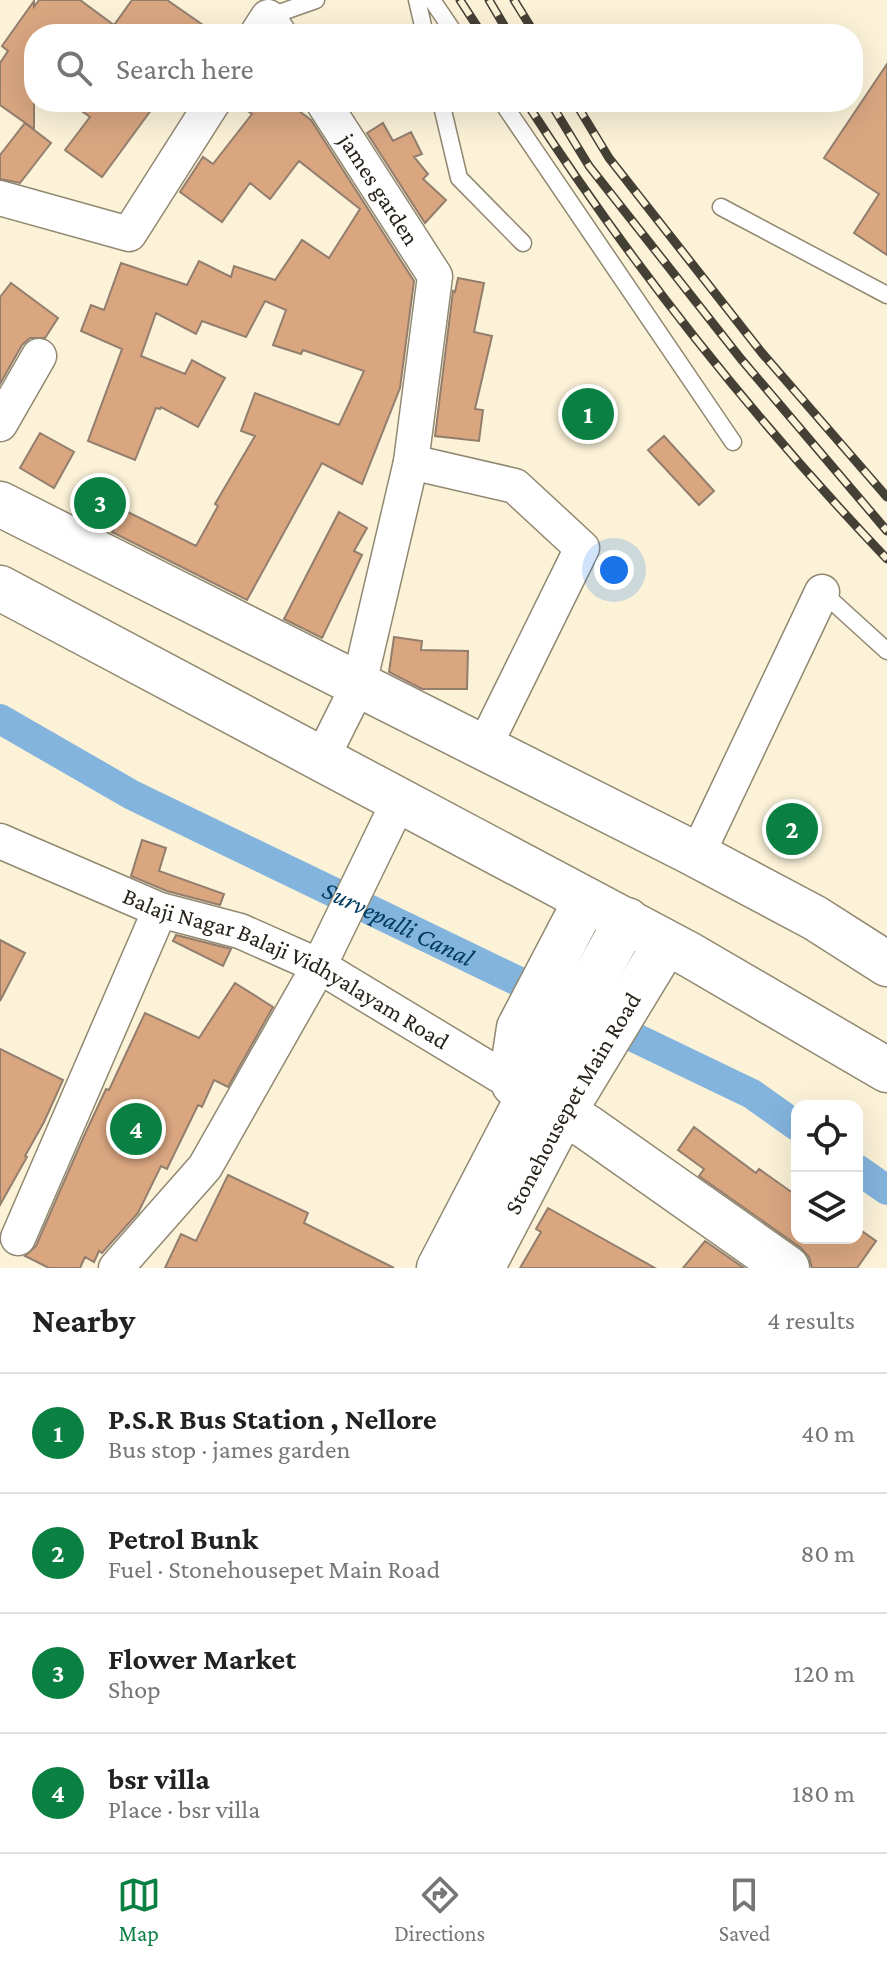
<!DOCTYPE html>
<meta charset="utf-8">
<style>
body{margin:0;font-family:"Crimson Pro",serif;background:#f6f6f6;color:#222}
.controls{position:absolute;right:24px;bottom:24px;display:grid;overflow:hidden;border-radius:16px;box-shadow:0 8px 32px #0002}
.controls button{width:72px;height:72px;display:grid;place-items:center;padding:0;border:0;border-bottom:2px solid #e0e0e0;background:#fff;color:#222;font:40px sans-serif}
.you{position:absolute;left:614px;top:570px;width:28px;height:28px;margin:-20px;border:6px solid #fff;border-radius:50%;background:#1a73e8;box-shadow:0 0 0 12px #1a73e833}
.badge{display:grid;place-items:center;width:52px;height:52px;border-radius:50%;background:#0b8043;color:#fff;font-size:26px;font-weight:700}
.pin{position:absolute;translate:-50% -50%;border:4px solid #fff;box-shadow:0 2px 8px #0006}
.list{margin:0;padding:0;list-style:none}
h2{display:flex;justify-content:space-between;align-items:center;height:104px;margin:0;padding:0 32px;font-size:34px}
h2 small{font-size:26px;font-weight:400;color:#767676}
.list li{display:grid;grid-template-columns:52px 1fr auto;gap:24px;align-items:center;box-sizing:border-box;height:120px;padding:0 32px;border-top:2px solid #e0e0e0}
.list b{display:block;font-size:30px;white-space:nowrap}
.list p{margin:0;font-size:26px;white-space:nowrap;color:#767676}
.list em{font-size:26px;font-style:normal;color:#767676}
.icon{flex:none;width:44px;height:44px;fill:none;stroke:currentColor;stroke-width:2;stroke-linecap:round;stroke-linejoin:round}
.map{position:relative;flex:none;width:887px;height:1268px;overflow:hidden}
.search{position:absolute;background:#fff;box-shadow:0 8px 32px #0002;left:24px;right:24px;top:24px;height:88px;display:flex;align-items:center;gap:20px;box-sizing:border-box;padding:0 28px;border-radius:32px;color:#767676;font-size:30px}
.sheet{height:584px;background:#fff}
nav{display:flex;justify-content:space-around;align-items:center;box-sizing:border-box;height:112px;border-top:2px solid #e0e0e0;background:#fff;font-size:22px;color:#767676}
nav a{display:grid;justify-items:center;gap:4px}
nav .on{color:#0b8043}
.map>svg:first-child{display:block}
.lines{fill:none;stroke-linecap:round;stroke-linejoin:round}
.canal{stroke:#83b4dd;stroke-width:30}
.building{fill:#d9a680;stroke:#937e6e;stroke-width:2}
.lane-casing{stroke:#918871;stroke-width:19}
.street-casing{stroke:#918871;stroke-width:37}
.secondary-casing{stroke:#918871;stroke-width:47}
.lane{stroke:#fff;stroke-width:16}
.street{stroke:#fff;stroke-width:34}
.secondary{stroke:#fff;stroke-width:44}
.rail-casing{stroke:#454035;stroke-width:9}
.rail{stroke:#fbf2d8;stroke-width:6;stroke-dasharray:18;stroke-linecap:butt}
.labels{text-anchor:middle;stroke-width:6;stroke-linejoin:round;paint-order:stroke}
.street-label{font-size:24px;fill:#28241b;stroke:#fbf2d8}
.water-label{font-size:26px;font-style:italic;fill:#003c62;stroke:#fbf2d8}
</style>
<div class="map">
<svg width="887" height="1268" viewBox="0 0 887 1268">
<rect width="100%" height="100%" fill="#fbf2d8"/>
<g class="lines">
<!-- canal -->
<g class="canal">
<path id="s1" d="M0,719L132,795L555,999"/>
<path d="M598,1020L752,1094L797,1126"/>
<path d="M857,1169L887,1190"/>
</g>
</g>
<!-- building -->
<path class="building" d="M39,0H80L114,25L132,0H167L216,34H34V129L0,105V63L8,51L2,46L34,1V7Z
M887,64V255L854,233L879,194L824,158Z
M69,102H157L102,177L65,150L90,117Z
M235,102H287L311,120L414,281L400,388L362,484L322,463L247,600L112,532L124,510L196,546L218,506L215,504L255,436L241,431L255,393L339,425L364,371L303,350L301,354L273,345L286,310L265,301L246,337L202,321L196,334L156,313L141,356L185,374L192,360L225,378L198,427L161,407L160,409L156,408L135,460L88,441L122,349L81,331L91,305L104,310L121,263L187,285L199,261L231,277L234,266L275,280L302,240L329,258L360,209L299,161L270,199L250,183L222,222L180,192L203,157L213,164L252,114Z
M25,123L51,143L20,183L0,179V155Z
M383,123L393,141L411,132L422,154L414,157L428,174L423,179L446,200L425,223L367,133Z
M458,278L484,283L474,332L492,336L475,409L483,410L479,441L435,436L453,291L455,292Z
M11,283L58,318L45,338H30L22,345L0,384V297Z
M40,433L74,452L54,488L20,468Z
M664,436L714,491L699,505L648,450Z
M339,512L367,528L354,551L362,555L322,638L284,619Z
M394,637L422,641L421,650L468,651L467,689H422L389,672Z
M142,840L166,848L159,871L224,894L220,905L167,891L131,876Z
M176,935L231,949L223,966L173,941Z
M0,940L25,953L0,1001Z
M235,983L273,1007L228,1087L214,1080L202,1107L198,1105L167,1169L161,1166L138,1213L102,1253L99,1251L94,1262L85,1257L80,1268H49L25,1256L36,1246L84,1136L106,1089L109,1090L145,1013L199,1038Z
M0,1049L63,1080L44,1122L25,1156L27,1157L0,1205Z
M694,1127L756,1173L759,1169L797,1196V1238H857L859,1229L876,1241L857,1268H812L809,1257L801,1248L699,1176L704,1169L678,1150Z
M228,1175L308,1213L304,1223L394,1268H165L181,1234L196,1241Z
M548,1208L655,1268H520L541,1232L536,1229Z
M705,1241L744,1268H683Z"/>
<g class="lines">
<!-- lane casing -->
<g class="lane-casing">
<path id="lane" d="M417,0L425,34
M432,0L455,34
M268,17L316,0
M441,102L459,178L523,243
M502,102L733,442
M721,207L887,295
M822,592L887,651"/>
</g>
<!-- street casing -->
<g class="street-casing">
<g id="street">
<path d="M257,34L268,17L279,34"/>
<path id="s2" d="M323,102L435,276L411,462"/>
<path d="M0,198L129,234L213,102"/>
<path d="M0,424L39,356"/>
<path d="M321,760L359,684L411,462L515,486L582,548L484,747"/>
<path id="s3" d="M0,841L160,910L240,931L319,966L514,1084"/>
<path d="M697,855L822,592"/>
<path d="M18,1238L160,910"/>
<path d="M116,1268L205,1167L319,966L399,801"/>
</g>
</g>
<!-- secondary casing -->
<g class="secondary-casing">
<g id="secondary">
<path d="M0,504L687,850L815,918L887,964"/>
<path d="M0,588L690,955L887,1070"/>
<path d="M586,900L519,1028L513,1067L514,1084L587,1127L787,1268"/>
<path d="M439,1268L539,1076L627,920"/>
<path id="s4" d="M482,1268L563,1113L666,943"/>
</g>
</g>
<!-- lane -->
<use href="#lane" class="lane"/>
<!-- street -->
<use href="#street" class="street"/>
<!-- secondary -->
<use href="#secondary" class="secondary"/>
<!-- rail casing -->
<g class="rail-casing">
<path id="rail" d="M460,0L482,34
M489,0L509,34
M514,0L535,34
M526,102C632,266 753,418 887,559
M550,102L589,166L741,359L887,531
M575,102L609,158L762,353L887,497"/>
</g>
<!-- rail -->
<use href="#rail" class="rail"/>
</g>
<g class="labels">
<!-- street labels -->
<g class="street-label">
<text dy="8" stroke="none"><textPath href="#s2" startOffset="104">james garden</textPath></text>
<text dy="8" stroke="none"><textPath href="#s3" startOffset="314">Balaji Nagar Balaji Vidhyalayam Road</textPath></text>
<text dy="8" stroke="none"><textPath href="#s4" startOffset="188">Stonehousepet Main Road</textPath></text>
</g>
<!-- water labels -->
<g class="water-label">
<text dy="9" stroke="none"><textPath href="#s1" startOffset="448">Survepalli Canal</textPath></text>
</g>
</g>
</svg>
<div class="controls">
<button><svg class="icon" aria-label="locate" viewBox="0 0 24 24"><circle cx="12" cy="12" r="6"/><path d="M12 2v4M12 18v4M2 12h4M18 12h4"/></svg></button>
<button><svg class="icon" aria-label="layers" viewBox="0 0 24 24"><path d="M12 4l9 5-9 5-9-5zM3 14l9 5 9-5"/></svg></button>
</div>
<div class="you"></div>
<div class="pin badge" style="left:588px;top:414px">1</div>
<div class="pin badge" style="left:792px;top:829px">2</div>
<div class="pin badge" style="left:100px;top:503px">3</div>
<div class="pin badge" style="left:136px;top:1129px">4</div>
<div class="search"><svg class="icon" aria-label="search" viewBox="0 0 24 24"><circle cx="10" cy="10" r="6"/><path d="M15 15l6 6"/></svg>Search here</div>
</div>
<section class="sheet">
<h2>Nearby<small>4 results</small></h2>
<ul class="list">
<li><span class="badge">1</span><div><b>P.S.R Bus Station , Nellore</b><p>Bus stop · james garden</p></div><em>40 m</em></li>
<li><span class="badge">2</span><div><b>Petrol Bunk</b><p>Fuel · Stonehousepet Main Road</p></div><em>80 m</em></li>
<li><span class="badge">3</span><div><b>Flower Market</b><p>Shop</p></div><em>120 m</em></li>
<li><span class="badge">4</span><div><b>bsr villa</b><p>Place · bsr villa</p></div><em>180 m</em></li>
</ul>
</section>
<nav>
<a class="on"><svg class="icon" aria-label="map" viewBox="0 0 24 24"><path d="M3 6l6-2 6 2 6-2v14l-6 2-6-2-6 2zM9 4v14M15 6v14"/></svg>Map</a>
<a><svg class="icon" aria-label="directions" viewBox="0 0 24 24"><path d="M12 3l9 9-9 9-9-9zM9 14v-3h6M13 9l2 2-2 2"/></svg>Directions</a>
<a><svg class="icon" aria-label="saved" viewBox="0 0 24 24"><path d="M7 4h10v16l-5-4-5 4z"/></svg>Saved</a>
</nav>
